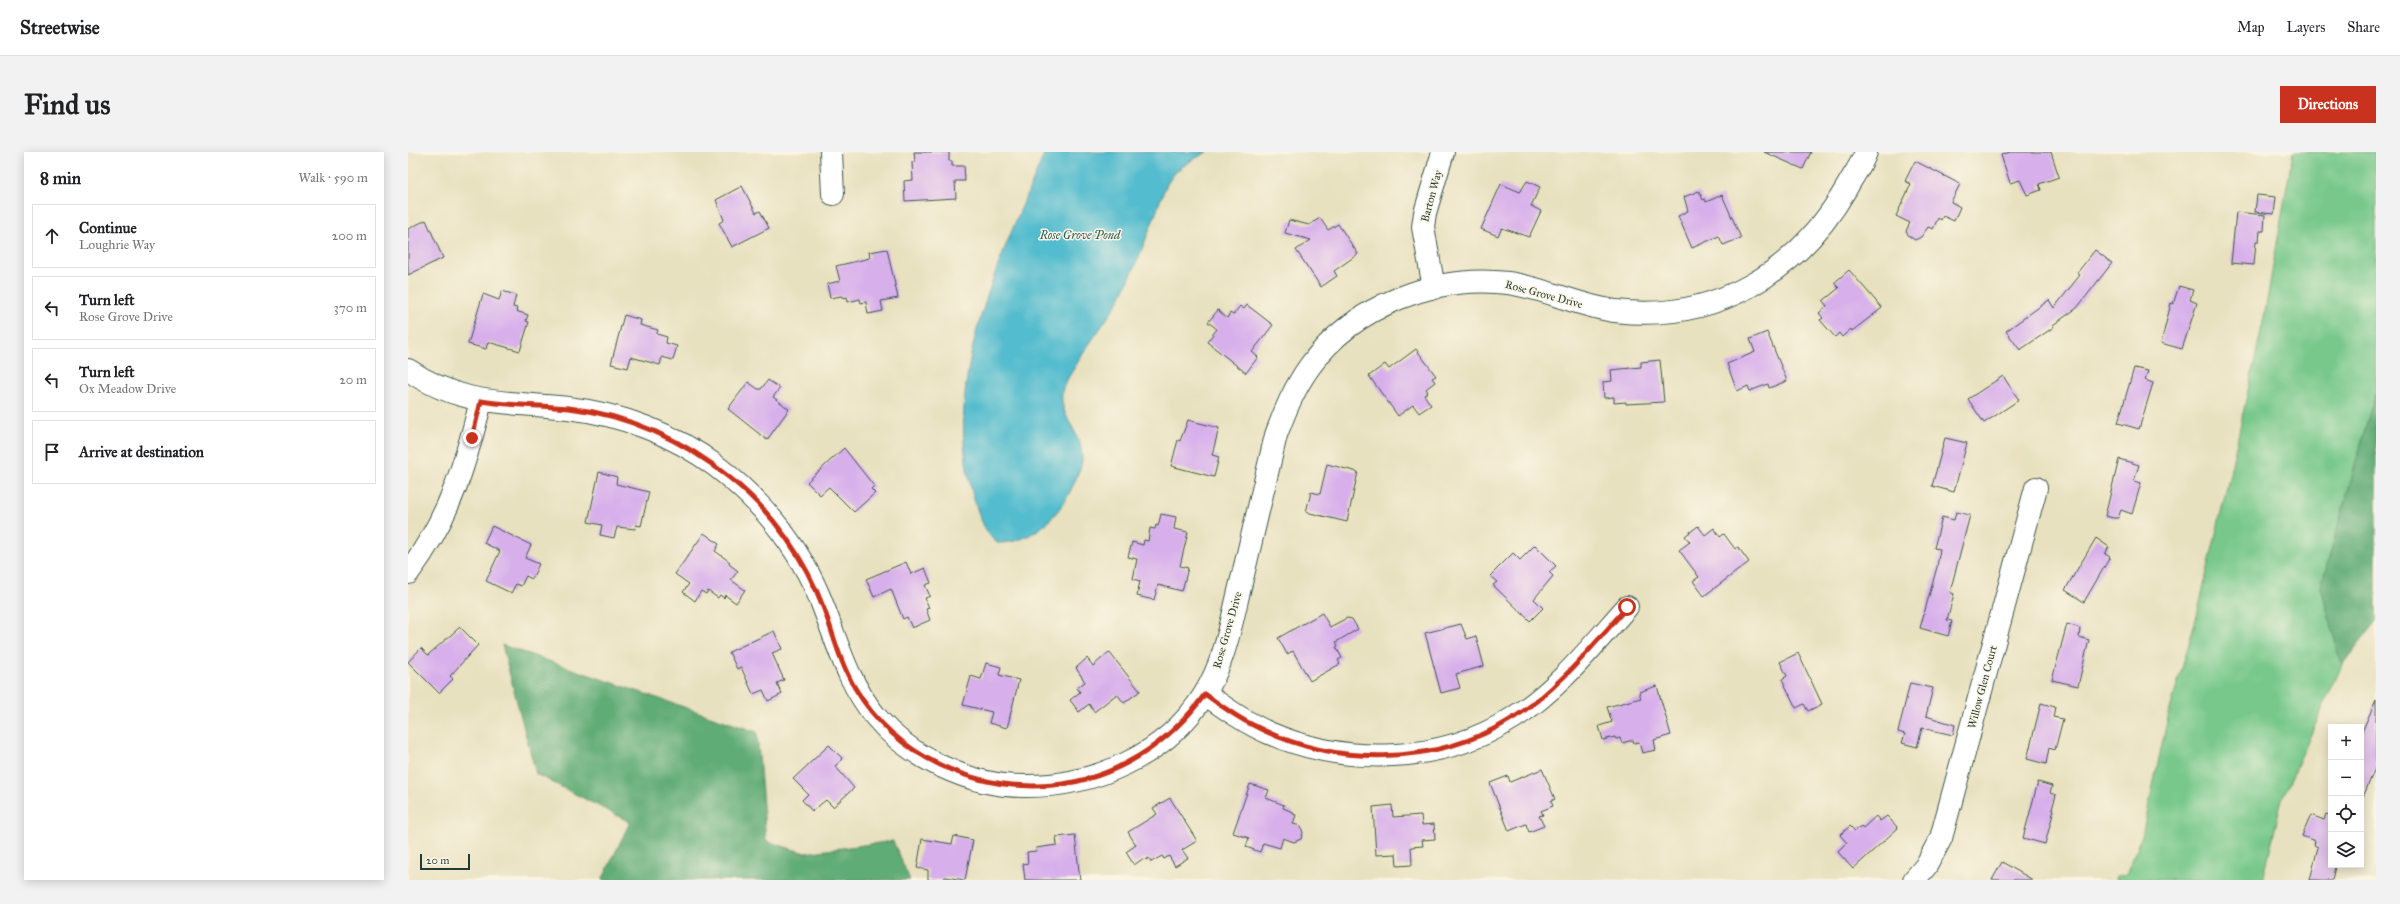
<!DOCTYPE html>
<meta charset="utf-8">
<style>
body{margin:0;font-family:"IM FELL Great Primer",serif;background:#f2f2f2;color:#202124}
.controls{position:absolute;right:12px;bottom:12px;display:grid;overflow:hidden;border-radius:0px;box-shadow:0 2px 10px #0003}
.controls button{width:36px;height:36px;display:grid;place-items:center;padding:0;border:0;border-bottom:1px solid #e0e0e0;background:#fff;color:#202124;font:20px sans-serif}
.scale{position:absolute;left:12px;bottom:10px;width:50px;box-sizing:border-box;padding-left:4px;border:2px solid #1f3d34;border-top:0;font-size:11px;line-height:14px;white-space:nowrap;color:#1f3d34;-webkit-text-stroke:3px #fcf5e5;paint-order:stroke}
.stop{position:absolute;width:12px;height:12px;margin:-9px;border:3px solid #c8321e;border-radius:50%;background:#fff}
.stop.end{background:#c8321e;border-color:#fff;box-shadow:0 1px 4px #0008}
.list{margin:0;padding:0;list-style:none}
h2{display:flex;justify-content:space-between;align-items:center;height:52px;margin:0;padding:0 16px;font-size:17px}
h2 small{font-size:13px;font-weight:400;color:#757577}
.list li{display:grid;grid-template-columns:26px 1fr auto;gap:12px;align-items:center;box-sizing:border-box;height:64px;margin:0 8px 8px;padding:0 8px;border:1px solid #e0e0e0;border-radius:0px}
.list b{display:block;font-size:15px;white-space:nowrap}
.list p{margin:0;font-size:13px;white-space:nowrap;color:#757577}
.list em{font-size:13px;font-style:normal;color:#757577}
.icon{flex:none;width:22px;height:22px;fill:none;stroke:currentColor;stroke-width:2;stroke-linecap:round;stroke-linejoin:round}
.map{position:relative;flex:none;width:1968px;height:728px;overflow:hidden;border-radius:0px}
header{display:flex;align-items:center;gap:24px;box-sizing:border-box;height:56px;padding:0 20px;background:#fff;border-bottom:1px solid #e0e0e0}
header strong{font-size:19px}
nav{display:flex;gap:22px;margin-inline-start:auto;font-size:14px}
.intro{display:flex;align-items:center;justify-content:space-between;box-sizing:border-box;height:96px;padding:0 24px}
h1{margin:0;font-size:28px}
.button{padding:10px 18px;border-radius:0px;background:#c8321e;color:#fff;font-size:14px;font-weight:700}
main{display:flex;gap:24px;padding:0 24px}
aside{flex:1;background:#fff;border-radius:0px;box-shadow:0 2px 10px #0003}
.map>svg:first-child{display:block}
.green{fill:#77c88a;stroke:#4b825f}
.forest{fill:#61ac76;stroke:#407455}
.water{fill:#52bcce;stroke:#387c81}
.building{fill:#d7afeb}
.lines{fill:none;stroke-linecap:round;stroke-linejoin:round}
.minor-casing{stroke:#3d5649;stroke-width:24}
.minor{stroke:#fff;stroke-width:22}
.route{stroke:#c8321e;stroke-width:5}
.labels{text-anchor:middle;stroke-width:3;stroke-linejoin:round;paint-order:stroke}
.street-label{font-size:11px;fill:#1f3d34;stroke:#fcf5e5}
.water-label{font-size:12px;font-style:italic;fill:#2c5d5a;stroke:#fcf5e5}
</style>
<header>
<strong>Streetwise</strong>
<nav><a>Map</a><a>Layers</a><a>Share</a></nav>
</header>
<div class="intro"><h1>Find us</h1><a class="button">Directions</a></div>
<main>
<aside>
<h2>8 min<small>Walk · 590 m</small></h2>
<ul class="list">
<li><svg class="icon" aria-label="ahead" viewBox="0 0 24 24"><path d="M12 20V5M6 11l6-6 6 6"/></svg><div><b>Continue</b><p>Loughrie Way</p></div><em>200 m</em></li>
<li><svg class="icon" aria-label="left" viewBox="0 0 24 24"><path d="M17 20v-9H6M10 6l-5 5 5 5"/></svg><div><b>Turn left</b><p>Rose Grove Drive</p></div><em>370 m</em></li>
<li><svg class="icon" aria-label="left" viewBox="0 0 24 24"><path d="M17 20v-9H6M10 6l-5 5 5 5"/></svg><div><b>Turn left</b><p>Ox Meadow Drive</p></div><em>20 m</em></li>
<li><svg class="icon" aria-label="arrive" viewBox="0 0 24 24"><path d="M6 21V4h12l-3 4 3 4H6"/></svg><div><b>Arrive at destination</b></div></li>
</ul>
</aside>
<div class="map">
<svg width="1968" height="728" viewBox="0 0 1968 728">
<rect width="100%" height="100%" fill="#fcf5e5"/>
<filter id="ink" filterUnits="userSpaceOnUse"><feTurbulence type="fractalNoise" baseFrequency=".025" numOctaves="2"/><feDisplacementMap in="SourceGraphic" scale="8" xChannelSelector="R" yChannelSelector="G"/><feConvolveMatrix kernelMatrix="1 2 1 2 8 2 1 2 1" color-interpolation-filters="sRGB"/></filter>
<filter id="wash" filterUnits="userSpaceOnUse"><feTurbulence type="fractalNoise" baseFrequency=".012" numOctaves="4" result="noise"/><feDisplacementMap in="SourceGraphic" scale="16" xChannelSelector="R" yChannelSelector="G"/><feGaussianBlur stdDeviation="0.9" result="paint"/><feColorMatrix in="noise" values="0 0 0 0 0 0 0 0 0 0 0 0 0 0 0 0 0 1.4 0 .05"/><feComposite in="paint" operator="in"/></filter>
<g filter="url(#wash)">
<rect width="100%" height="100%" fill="#e8e1bf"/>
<!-- green -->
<path class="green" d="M1885,0H1968V239L1913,435L1934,513L1874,647L1855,728H1708L1709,724L1718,723L1734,684L1760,565L1789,463L1821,326L1856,165Z"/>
<!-- forest -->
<path class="forest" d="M1968,239V469L1934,513L1913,435Z
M94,493L349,580L358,689L397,701L485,689L502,728H194L222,670L128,622Z"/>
<!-- water -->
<path class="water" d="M637,0H799C785,8 769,15 761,29C754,40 751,54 746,66C736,92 726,119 713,144C700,168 681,190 667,215C663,221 658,229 655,236C648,262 673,278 674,303C675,313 670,321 667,329C654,361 626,392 589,391C575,380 569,357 564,340C533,221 593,107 637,0Z"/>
<g id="blocks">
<!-- building -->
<path class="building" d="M506,0H541V9H544V14H556L557,29H547L548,46L497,49L496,29L505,28L504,10L507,9Z
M1356,0H1403L1395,17Z
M1602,0H1643L1651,25L1631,32L1633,38L1619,43L1612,28L1602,31L1593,3Z
M1507,9L1552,32L1543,50L1552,55L1546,69L1535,64L1533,68L1530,66L1525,77L1520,75L1513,85L1507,88L1501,84L1498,79L1502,71L1488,64L1503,32L1497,29Z
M1119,29L1132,35L1123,54L1133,59L1121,85L1094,76L1090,84L1073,77L1093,32L1112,40Z
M334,34L348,61L352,59L361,76L324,95L311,71L316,68L308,48Z
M1291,39L1295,48L1297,47L1298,50L1314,43L1333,86L1315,93L1311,84L1284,96L1270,64L1280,59L1276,45Z
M1849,43L1868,45L1866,62L1847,60Z
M1828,60L1857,63L1856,79H1852L1851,89H1848L1846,113L1823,111Z
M912,66L920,78L930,72L950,102L926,119L929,124L913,135L888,98L903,88L877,81L881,68L901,73Z
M18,68L35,106L0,123V77Z
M479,97L490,146L473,149L475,159L460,162L458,150L453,151L452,147L440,150L439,145L435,146L434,144L422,146L419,132L432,129L428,114L462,106L461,100Z
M1687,98L1704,111L1669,156L1645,173L1646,175L1612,198L1598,179L1641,148L1646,156L1672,123L1669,121Z
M1441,118L1474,156L1444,179L1443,177L1434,185L1431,181L1427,185L1412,168L1415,166L1411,161L1419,154L1415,149L1431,136L1426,131Z
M1771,134L1785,138L1782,148L1789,151L1774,197L1753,191L1763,151L1765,152Z
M94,139L108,143L105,155L109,156L108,159L120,163L118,169L121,170L112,199L80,190L78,197L60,192L75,142L91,148Z
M839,153L865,173L844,200L850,205L838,221L799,190L809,177L800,170L810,158L819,166L822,161L825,163L832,154L836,157Z
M216,163L233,168L232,173L250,178L249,182L259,185L258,191L269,194L265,208L254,205L252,213L223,205L220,216L203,212Z
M1359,180L1379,229L1361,236L1360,232L1342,239L1340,234L1329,239L1319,212L1347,200L1342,187Z
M1008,197L1028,224L1024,226L1027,230L1018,237L1020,240L1016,243L1023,253L1011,261L1005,253L990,264L961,224L977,212L981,217Z
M1252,208L1256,250L1218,252V250L1206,251V245L1196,246L1195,230L1204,229L1203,218L1233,215V210Z
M1726,216L1740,219L1737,228L1745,231L1731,277L1710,271Z
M1595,224L1611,248L1576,271L1560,247Z
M360,228L372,236L365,245L381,257L359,288L320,257L340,230L350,237H353Z
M780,268L811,276L804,303L811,305L806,325L763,314L770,288L772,289Z
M1537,286L1559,291L1546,340L1524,334Z
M436,296L466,334L463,337L467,341L446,360L421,335L412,343L399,330Z
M1711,307L1731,313L1726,329L1733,331L1724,362L1713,358L1710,366H1705L1697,364Z
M919,312L950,320L939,370L898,360L903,340L912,342Z
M191,320L209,325L208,332L241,340L233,374L228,373L227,377L209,375L206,386L192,383L194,373L180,370Z
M1548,360L1562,363L1542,440L1546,442L1539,468L1544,469L1540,484L1512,476L1529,415L1532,397L1526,396L1534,365L1546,368Z
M753,362L768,365L766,377L780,380L772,414L780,416L774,439L750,433L746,448L729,444L732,429L725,427L729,407L720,405L724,390L735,393L736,388L740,389L742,376L747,377L748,373L750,374Z
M84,374L123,393L117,406L131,412L124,427L118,424L113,434L108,432L103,441L78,429L92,399L76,391Z
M1290,374L1297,383L1306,376L1312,385L1316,382L1327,397L1330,395L1341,410L1296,444L1285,429L1291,425L1271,398L1282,390L1277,384Z
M296,381L311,392L307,399L322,410L321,412L330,419L323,428L337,438L328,451L317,443L316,446L312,443L310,446L300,439L298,442L293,439L287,449L275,440L281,432L267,422Z
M1688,386L1701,395L1697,402L1702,405L1676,450L1657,438Z
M1127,393L1148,414L1141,420L1145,424L1126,447L1135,456L1122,469L1085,433L1089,430L1082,424L1105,401L1112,408Z
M498,410L503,422L517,416L523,431L517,433L522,444L517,446L521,456L518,457L522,468L504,476L499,465L495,467L483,437L466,445L458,427Z
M914,461L922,475L939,466L944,467L950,477L928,490L930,494L928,495L934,506L930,508L932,512L902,529L885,499L879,502L870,486Z
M1053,472L1059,487L1068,484L1076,514L1048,522L1052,536L1033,541L1017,481Z
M1659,472L1672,476L1671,485L1681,488L1670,534L1644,528Z
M52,475L70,493L42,524L45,527L31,541L0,510L13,496L20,503Z
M366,479L374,497L364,501L376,528L369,531L374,542L360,549L355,538L345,542L333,515L329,517L321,500Z
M701,500L732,539L716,551L709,542L686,560L681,552L671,560L662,548L672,540L669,536L677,530L668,516L679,506L685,514Z
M1390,501L1414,552L1400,559L1396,552L1388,556L1374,527L1379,524L1372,510Z
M578,511L593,515L591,523L611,528L599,576L581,571L584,560L555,553L563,524L573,527Z
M1502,531L1525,536L1518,564L1547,573L1545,583L1514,576L1509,595L1494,591L1497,582L1490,580Z
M1249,534L1263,583L1246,588L1248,598L1234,601L1231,590L1226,591L1225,588L1214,591L1212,586L1208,587L1207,585L1195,588L1191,574L1204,570L1199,555L1233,546L1231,540Z
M1968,548V614L1953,650V582Z
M1633,551L1647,555L1645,565L1655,567L1647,598L1641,596L1638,612L1619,607Z
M421,593L435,607L427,614L446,636L425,655L418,648L404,659L394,648L400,642L385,627Z
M1134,617L1147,647L1143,649L1145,654L1133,659L1135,663L1131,664L1136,674L1121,680L1118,672L1101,679L1082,631L1100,624L1102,630Z
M1630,630L1644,634L1642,641L1648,643L1644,657L1646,658L1637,692L1615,686Z
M842,632L861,638L858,646L876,653L875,656L885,660V662L888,663L885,672L893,674L895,681L893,687L886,690L875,686L872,696L855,691L852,700L838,695L841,686L825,681Z
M762,646L789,689L774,698L780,706L767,714L761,704L756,707L754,704L743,710L741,706L738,708L736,706L726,713L718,700L728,693L720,680L749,662L745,656Z
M984,653L985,665L1013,663L1014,673L1026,672L1027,687L1014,688L1015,694L1003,695L1004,713L989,714L988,702L968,703L965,655Z
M1918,662L1923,663V714L1927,715L1924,728H1902L1910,695L1906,693L1907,689L1894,684L1903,663L1916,668Z
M1468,664L1472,669L1479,664L1490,676L1445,717L1430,700L1439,691L1432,683L1442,674L1447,679L1453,674L1455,676Z
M667,683L672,728H617L615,712L620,711L619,700L629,699L628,696L649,693L648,685Z
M546,684L565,688L557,728L537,725L536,728H520V718L509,716L514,687L544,692Z
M1594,710L1625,728H1584Z"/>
</g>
</g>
<g filter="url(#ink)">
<use href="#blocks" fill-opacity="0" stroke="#3d5649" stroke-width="1"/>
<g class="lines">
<!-- minor casing -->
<g class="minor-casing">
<path id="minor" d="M423,0L425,42
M1026,136L1015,75L1017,61L1035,0
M0,218C55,255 98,249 160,256C212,262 266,282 308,314C352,348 389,392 411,444C429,487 437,527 468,565C502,606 562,634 615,634C685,635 758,604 796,543C818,508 824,466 834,427C845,379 857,331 868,283C877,259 886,236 902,214C945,154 1028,122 1100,131C1137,136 1170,154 1207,159C1307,171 1390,121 1439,35C1445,24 1454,12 1458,0
M0,421C41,367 57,313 73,249
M797,542C817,556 838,571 861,581C938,614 1033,612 1105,566C1150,538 1184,494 1219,455
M1506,728L1518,714L1533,686L1628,336"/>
</g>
<!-- minor -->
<use href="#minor" class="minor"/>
</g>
</g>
<g class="lines" filter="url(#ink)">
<!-- route -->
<path class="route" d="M64,286L73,249C102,254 132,253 161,256C220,263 276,288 322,326C365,360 397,407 416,457C426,484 432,511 447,536C488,605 567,640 646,633C707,627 761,592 797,542C812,553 828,565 845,573C924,615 1028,615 1105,566C1150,538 1184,494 1219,455"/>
</g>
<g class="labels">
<!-- street labels -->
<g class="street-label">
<text transform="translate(1023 44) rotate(-75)" y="4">Barton Way</text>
<text transform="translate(1136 142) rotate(15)" y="4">Rose Grove Drive</text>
<text transform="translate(819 478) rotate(-74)" y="4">Rose Grove Drive</text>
<text transform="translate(1574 535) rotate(-75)" y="4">Willow Glen Court</text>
</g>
<!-- water labels -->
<g class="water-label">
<text x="672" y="87">Rose Grove Pond</text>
</g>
</g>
</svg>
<div class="controls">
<button>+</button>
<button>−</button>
<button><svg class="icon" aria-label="locate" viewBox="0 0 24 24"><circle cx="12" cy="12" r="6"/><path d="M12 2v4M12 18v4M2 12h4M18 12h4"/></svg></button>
<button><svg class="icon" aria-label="layers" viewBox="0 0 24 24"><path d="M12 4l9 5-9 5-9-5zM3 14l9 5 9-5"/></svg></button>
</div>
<div class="scale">20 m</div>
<div class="stop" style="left:1219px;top:455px"></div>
<div class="stop end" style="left:64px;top:286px"></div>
</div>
</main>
